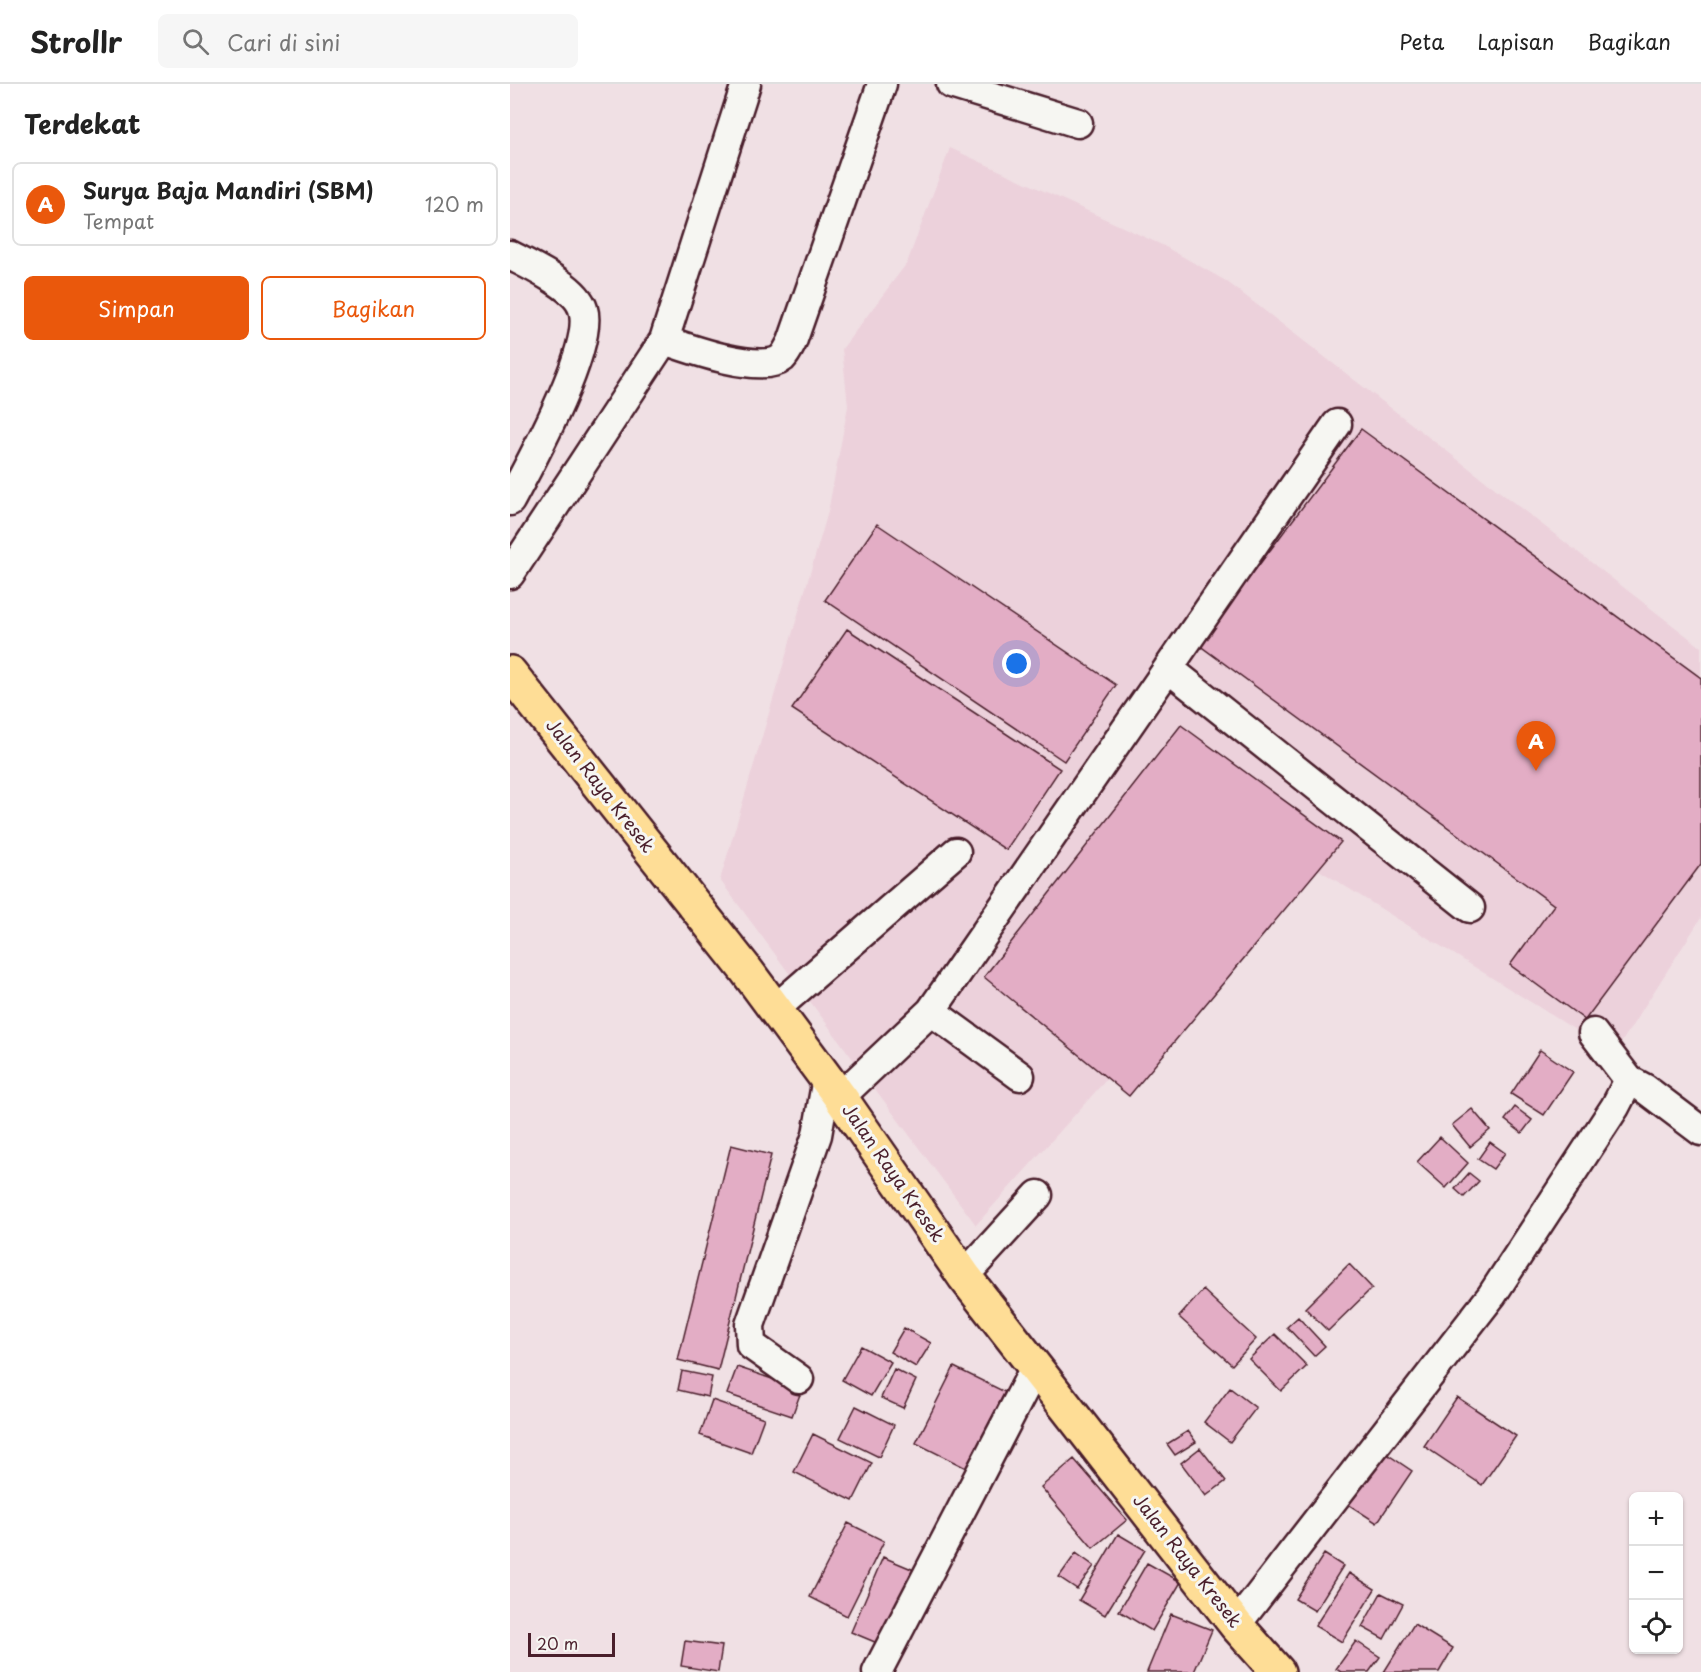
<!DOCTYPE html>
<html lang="id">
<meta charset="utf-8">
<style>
body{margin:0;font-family:"Playpen Sans",sans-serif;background:#f6f6f6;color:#222}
.controls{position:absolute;right:18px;bottom:18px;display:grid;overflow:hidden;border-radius:9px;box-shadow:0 2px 4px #0004}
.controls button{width:54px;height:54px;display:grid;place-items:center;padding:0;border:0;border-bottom:2px solid #e0e0e0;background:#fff;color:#222;font:30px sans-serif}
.scale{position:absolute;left:18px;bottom:15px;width:87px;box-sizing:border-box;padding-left:6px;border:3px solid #4a1f2b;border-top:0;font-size:16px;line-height:21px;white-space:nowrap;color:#4a1f2b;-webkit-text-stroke:4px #f6f6f2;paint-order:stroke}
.you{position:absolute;left:507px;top:580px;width:21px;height:21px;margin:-15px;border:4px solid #fff;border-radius:50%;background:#1a73e8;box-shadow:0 0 0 9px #1a73e833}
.badge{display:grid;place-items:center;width:39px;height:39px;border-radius:50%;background:#ea580c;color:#fff;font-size:20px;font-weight:700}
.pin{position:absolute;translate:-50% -50px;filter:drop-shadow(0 2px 3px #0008)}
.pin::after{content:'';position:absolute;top:32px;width:21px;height:18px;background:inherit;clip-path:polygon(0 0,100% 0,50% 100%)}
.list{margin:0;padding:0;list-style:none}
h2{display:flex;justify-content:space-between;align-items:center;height:78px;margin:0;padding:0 24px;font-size:26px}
h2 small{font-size:20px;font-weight:400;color:#767676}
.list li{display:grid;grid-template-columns:39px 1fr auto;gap:18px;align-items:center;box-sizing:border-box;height:84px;margin:0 12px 12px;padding:0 12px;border:2px solid #e0e0e0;border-radius:9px}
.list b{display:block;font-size:22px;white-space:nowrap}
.list p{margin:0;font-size:20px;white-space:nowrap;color:#767676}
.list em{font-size:20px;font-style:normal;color:#767676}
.actions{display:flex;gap:12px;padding:18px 24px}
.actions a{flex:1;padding:14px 0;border:2px solid #ea580c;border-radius:9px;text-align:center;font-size:21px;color:#ea580c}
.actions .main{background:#ea580c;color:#fff}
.icon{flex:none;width:33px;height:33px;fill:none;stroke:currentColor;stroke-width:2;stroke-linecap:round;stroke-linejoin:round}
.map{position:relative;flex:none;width:1191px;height:1588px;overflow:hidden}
header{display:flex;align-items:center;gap:36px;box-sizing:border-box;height:84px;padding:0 30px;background:#fff;border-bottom:2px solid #e0e0e0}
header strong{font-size:28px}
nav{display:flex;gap:33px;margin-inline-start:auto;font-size:21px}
.search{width:420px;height:54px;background:#f6f6f6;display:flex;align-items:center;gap:15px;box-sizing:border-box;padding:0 21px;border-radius:9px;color:#767676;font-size:22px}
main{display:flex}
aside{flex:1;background:#fff}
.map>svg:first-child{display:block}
.built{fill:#ecd1db}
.building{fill:#e3adc5;stroke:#4a1f2b;stroke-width:1.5}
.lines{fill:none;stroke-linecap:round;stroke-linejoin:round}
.minor-casing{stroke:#4a1f2b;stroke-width:33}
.major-casing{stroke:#4a1f2b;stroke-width:38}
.minor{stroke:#f6f6f2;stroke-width:28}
.major{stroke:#fedd96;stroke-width:33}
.labels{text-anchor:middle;stroke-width:6;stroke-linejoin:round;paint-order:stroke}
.street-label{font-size:18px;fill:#4a1f2b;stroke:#f6f6f2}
</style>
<header>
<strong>Strollr</strong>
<div class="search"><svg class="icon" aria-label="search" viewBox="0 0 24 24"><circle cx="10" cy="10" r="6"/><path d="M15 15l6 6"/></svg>Cari di sini</div>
<nav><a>Peta</a><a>Lapisan</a><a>Bagikan</a></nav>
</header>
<main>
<aside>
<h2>Terdekat<small></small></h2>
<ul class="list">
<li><span class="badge">A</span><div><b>Surya Baja Mandiri (SBM)</b><p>Tempat</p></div><em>120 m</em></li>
</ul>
<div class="actions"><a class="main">Simpan</a><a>Bagikan</a></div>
</aside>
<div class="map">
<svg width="1191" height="1588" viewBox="0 0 1191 1588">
<rect width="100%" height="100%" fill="#f0e0e4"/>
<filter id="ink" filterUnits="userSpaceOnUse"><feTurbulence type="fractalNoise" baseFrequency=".0167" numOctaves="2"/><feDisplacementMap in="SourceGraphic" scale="12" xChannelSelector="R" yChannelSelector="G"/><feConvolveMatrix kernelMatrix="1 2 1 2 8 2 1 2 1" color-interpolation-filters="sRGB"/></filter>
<g filter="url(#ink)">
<!-- built -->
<path class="built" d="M440,64L652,161L716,197L1191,563V834L1104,970L793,776L466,1141L210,796L318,428L338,322L332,265L397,179Z"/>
<!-- building -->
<path class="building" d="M851,345L1191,594V780L1075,936L1000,881L1044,821L689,561Z
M367,440L606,601L554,677L315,516Z
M337,545L550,685L496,766L282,625Z
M671,641L831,758L619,1012L474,893Z
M1030,966L1063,988L1034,1031L1001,1010Z
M1005,1023L1022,1036L1012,1049L995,1036Z
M962,1025L980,1046L960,1063L942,1041Z
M930,1053L958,1079L936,1104L907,1078Z
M980,1058L995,1069L983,1085L968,1075Z
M221,1061L261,1071L208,1286L168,1276Z
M959,1089L969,1097L954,1113L945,1105Z
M839,1180L862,1204L818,1247L795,1224Z
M693,1206L746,1255L722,1281L669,1233Z
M788,1233L815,1262L804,1272L777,1243Z
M394,1244L421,1259L406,1283L380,1268Z
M765,1250L797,1282L771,1307L739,1275Z
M351,1262L381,1278L361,1312L332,1296Z
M227,1283L292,1305L282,1332L217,1310Z
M444,1283L495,1308L456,1384L406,1359Z
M384,1285L406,1296L393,1324L371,1314Z
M172,1287L202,1293L198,1313L168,1306Z
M720,1304L746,1324L720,1358L694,1338Z
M947,1313L1006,1352L972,1401L914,1362Z
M202,1316L254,1334L241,1369L190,1351Z
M346,1322L384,1341L369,1373L330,1354Z
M678,1347L686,1358L665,1371L657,1360Z
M303,1350L362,1379L343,1417L284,1388Z
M865,1362L902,1387L867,1439L830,1415Z
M690,1364L716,1397L696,1412L671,1379Z
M564,1375L617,1436L583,1464L531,1403Z
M338,1439L374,1457L337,1532L300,1513Z
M608,1450L635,1466L595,1531L569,1516Z
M566,1469L584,1482L567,1505L549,1493Z
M814,1470L833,1482L805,1527L785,1515Z
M373,1473L404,1486L372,1561L341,1548Z
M637,1479L671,1498L642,1547L609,1527Z
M839,1489L865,1505L832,1558L805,1542Z
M871,1509L893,1520L874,1555L852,1543Z
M661,1530L702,1546L684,1588H637Z
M904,1540L943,1564L929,1588H874Z
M175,1557L212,1562L208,1588L171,1582Z
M846,1557L870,1573L859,1588H831L826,1585Z"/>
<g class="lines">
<!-- minor casing -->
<g class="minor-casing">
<path id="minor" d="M441,0L568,39
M0,171C20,182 66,202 73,225C85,262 20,380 0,417
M154,256C177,264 252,291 272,274C276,270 280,262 282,258L372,0
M0,490L154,256L236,0
M658,584L960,824
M265,925L446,768
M421,927L510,992
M1083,949L1119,996
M330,1013L421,927L827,340
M454,1192L528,1111
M289,1295L241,1261L240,1241L307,1051L317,994
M726,1541L982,1211L1105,1023L1119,996L1134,1004L1191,1047
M367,1588L526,1282"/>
</g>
<!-- major casing -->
<g class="major-casing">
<path id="major" d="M0,589L236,886L330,1013L454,1192L726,1541L768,1588"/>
</g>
<!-- minor -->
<use href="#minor" class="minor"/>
<!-- major -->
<use href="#major" class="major"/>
</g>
</g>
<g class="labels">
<!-- street labels -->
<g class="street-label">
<text transform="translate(90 702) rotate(52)" y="6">Jalan Raya Kresek</text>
<text transform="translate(383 1089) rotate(55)" y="6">Jalan Raya Kresek</text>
<text transform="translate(677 1477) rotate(52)" y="6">Jalan Raya Kresek</text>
</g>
</g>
</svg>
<div class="controls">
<button>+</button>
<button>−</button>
<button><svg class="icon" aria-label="locate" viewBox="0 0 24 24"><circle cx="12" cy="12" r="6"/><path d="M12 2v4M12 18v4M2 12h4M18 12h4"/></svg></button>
</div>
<div class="scale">20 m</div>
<div class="you"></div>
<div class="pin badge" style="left:1026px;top:687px">A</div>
</div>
</main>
